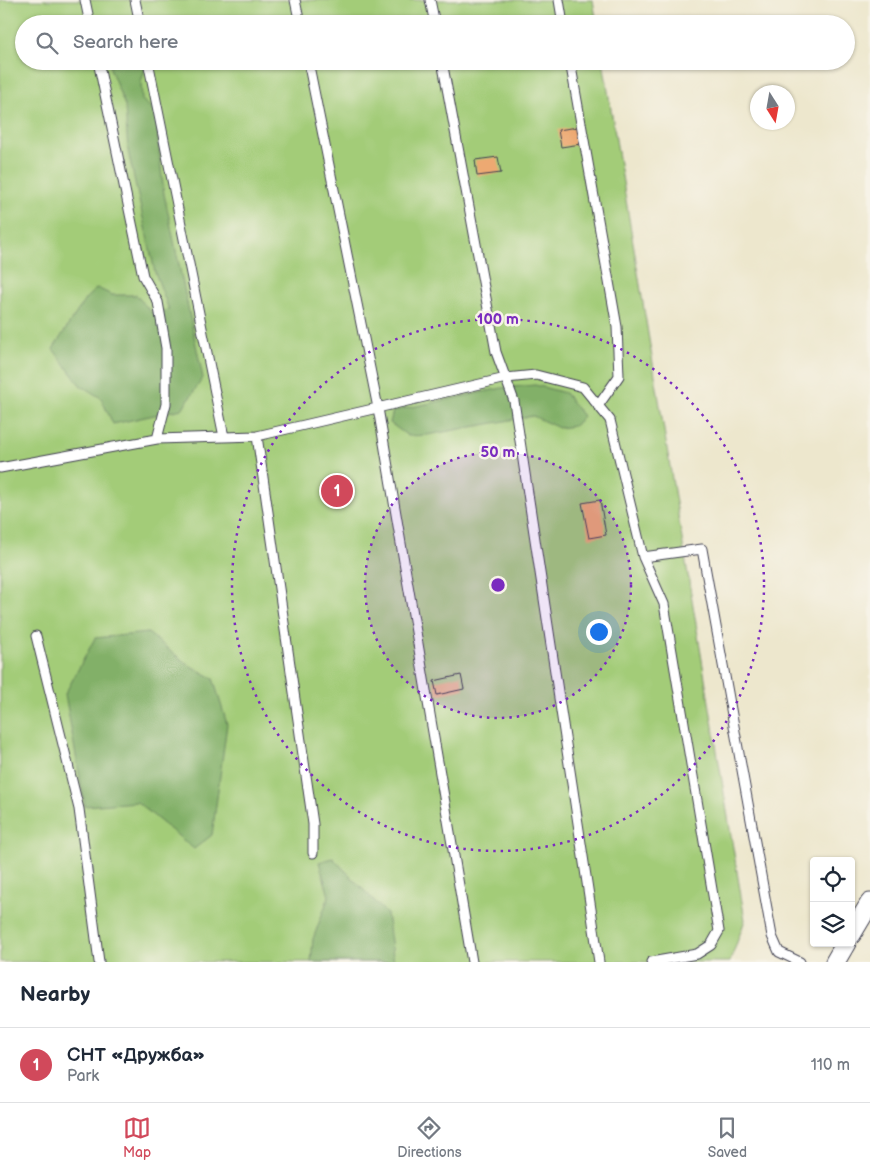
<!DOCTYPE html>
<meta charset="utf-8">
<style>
body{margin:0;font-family:"Balsamiq Sans",sans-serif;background:#f2f2f3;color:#1f2937}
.controls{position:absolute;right:15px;bottom:15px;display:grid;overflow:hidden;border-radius:5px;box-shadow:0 1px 4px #0004}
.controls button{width:45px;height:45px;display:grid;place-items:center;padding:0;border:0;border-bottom:1px solid #e0e1e3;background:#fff;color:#1f2937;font:25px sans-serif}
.compass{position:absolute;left:750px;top:85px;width:45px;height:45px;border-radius:50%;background:#fff;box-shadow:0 1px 4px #0004;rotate:169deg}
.you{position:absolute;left:598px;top:631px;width:18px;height:18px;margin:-12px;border:4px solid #fff;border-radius:50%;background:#1a73e8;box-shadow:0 0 0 8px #1a73e833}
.badge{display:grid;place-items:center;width:32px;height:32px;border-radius:50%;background:#d1495b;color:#fff;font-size:16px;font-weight:700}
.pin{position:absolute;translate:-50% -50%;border:2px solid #fff;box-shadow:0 1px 5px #0006}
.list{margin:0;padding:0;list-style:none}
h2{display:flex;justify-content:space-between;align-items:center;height:65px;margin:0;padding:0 20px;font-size:21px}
h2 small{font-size:16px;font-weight:400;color:#747a83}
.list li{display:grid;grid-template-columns:32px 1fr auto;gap:15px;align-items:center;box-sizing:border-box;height:75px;padding:0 20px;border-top:1px solid #e0e1e3}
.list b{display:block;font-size:19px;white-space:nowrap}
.list p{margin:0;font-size:16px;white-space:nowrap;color:#747a83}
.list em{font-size:16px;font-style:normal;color:#747a83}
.icon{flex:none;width:28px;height:28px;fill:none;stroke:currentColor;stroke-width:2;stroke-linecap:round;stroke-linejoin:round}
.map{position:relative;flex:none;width:870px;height:962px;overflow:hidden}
.search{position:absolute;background:#fff;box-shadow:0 1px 4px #0004;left:15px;right:15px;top:15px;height:55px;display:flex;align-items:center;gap:12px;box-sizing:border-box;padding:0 18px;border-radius:28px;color:#747a83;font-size:19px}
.sheet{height:140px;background:#fff}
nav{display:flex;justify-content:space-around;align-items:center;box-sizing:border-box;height:70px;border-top:1px solid #e0e1e3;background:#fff;font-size:14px;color:#747a83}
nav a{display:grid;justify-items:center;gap:2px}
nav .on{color:#d1495b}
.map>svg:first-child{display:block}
.green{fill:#a3cc78;stroke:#62775a}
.forest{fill:#82b068;stroke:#526952}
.building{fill:#eda972}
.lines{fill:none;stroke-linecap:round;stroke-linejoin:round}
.lane-casing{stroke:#404051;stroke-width:11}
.street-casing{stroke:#404051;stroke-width:21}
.lane{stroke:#fff;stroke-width:9}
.street{stroke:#fff;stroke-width:19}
.ring{fill:none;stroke:#7b2cbf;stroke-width:2.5;stroke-dasharray:2.5 5}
.centre{fill:#7b2cbf;stroke:#f7f3e8;stroke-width:2.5}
.ring-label{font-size:15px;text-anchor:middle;font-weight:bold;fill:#7b2cbf;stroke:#f7f3e8;stroke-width:5;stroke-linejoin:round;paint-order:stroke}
</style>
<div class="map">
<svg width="870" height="962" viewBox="0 0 870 962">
<rect width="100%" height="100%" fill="#f7f3e8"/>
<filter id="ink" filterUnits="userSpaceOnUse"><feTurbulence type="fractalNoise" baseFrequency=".02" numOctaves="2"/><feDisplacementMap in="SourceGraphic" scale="10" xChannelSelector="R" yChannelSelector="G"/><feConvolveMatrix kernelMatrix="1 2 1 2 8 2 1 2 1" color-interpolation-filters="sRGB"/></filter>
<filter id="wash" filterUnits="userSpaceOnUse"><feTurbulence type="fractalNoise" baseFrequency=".0096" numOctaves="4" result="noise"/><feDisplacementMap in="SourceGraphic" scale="20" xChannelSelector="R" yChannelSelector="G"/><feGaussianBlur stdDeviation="1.12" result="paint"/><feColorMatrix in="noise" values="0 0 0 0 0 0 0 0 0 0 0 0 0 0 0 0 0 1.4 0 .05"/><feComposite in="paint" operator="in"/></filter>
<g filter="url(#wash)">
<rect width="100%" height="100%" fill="#ede7cd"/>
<!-- green -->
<path class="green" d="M0,0H593L597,24H24V61H603L745,920L730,962H0Z"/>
<!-- forest -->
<path class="forest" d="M110,61H143L145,69L141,82L142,100L158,114V142L164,194L203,378L182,409L113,424L101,398L80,385L53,349L86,298L97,288L112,295H136L152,313L169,310L155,272L128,151L125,106L110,68Z
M535,385L565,393L583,416L574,426L559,428L533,416L427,435L408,436L390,423L393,411L502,388Z
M148,633L187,664L213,678L227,724L212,835L194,849L137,802L85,806L65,694L95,638Z
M333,858L387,914L394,962H311L313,939L329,896L319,862Z"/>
<g id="blocks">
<!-- building -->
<path class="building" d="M578,127L581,144L561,147L558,130Z
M498,157L501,173L477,176L475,160Z
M600,500L606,535L589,538L582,503Z
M461,675L464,689L437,695L434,681Z"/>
</g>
</g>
<g filter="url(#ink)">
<use href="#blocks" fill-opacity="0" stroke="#404051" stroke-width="1"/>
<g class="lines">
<!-- lane casing -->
<g class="lane-casing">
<path id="lane" d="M85,0L90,24
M135,0L140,24
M295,0L300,24
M430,0L435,24
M559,0L563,24
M98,61L143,276L158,302L166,348V404L157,439
M148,61L224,437
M308,61L378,408L472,962
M442,61L496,352L514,401L599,962
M570,61L617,327L619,376L598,406
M257,436L313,824V853
M0,468L157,439L257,436L506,378L536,375L583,387L610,420L643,557L702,549L772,936L779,952L800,962
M643,557L664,604L719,931L711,945L697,954L651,962
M36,636L79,809L99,962"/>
</g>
<!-- street casing -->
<g class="street-casing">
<path id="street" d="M851,935L870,903
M835,962L846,943"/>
</g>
<!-- lane -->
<use href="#lane" class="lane"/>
<!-- street -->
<use href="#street" class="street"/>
</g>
</g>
<!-- distance rings -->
<circle cx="498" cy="585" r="133" fill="#7b2cbf" fill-opacity=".12"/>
<g class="ring">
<circle cx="498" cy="585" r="133"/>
<circle cx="498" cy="585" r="266"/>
</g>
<circle cx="498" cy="585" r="8" class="centre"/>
<g class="ring-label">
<text x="498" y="324">100 m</text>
<text x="498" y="457">50 m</text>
</g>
</svg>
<div class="controls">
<button><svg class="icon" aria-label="locate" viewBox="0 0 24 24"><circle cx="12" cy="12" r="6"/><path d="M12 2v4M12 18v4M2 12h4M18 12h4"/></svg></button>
<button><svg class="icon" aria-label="layers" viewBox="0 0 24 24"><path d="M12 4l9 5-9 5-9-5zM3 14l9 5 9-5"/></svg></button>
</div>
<svg class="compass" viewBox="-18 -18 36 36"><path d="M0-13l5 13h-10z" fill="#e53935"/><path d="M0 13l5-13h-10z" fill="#747a83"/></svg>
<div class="you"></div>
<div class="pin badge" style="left:337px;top:491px">1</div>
<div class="search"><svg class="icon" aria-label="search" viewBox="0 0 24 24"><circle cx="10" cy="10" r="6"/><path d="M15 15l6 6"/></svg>Search here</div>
</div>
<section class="sheet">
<h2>Nearby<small></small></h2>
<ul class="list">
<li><span class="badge">1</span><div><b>СНТ «Дружба»</b><p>Park</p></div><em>110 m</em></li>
</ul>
</section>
<nav>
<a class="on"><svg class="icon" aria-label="map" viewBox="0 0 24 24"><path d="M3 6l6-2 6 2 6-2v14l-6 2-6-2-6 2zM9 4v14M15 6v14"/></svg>Map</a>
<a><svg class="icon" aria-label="directions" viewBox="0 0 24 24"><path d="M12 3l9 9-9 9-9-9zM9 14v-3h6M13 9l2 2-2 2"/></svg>Directions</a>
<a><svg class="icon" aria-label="saved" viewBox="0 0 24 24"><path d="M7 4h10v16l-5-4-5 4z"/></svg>Saved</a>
</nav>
